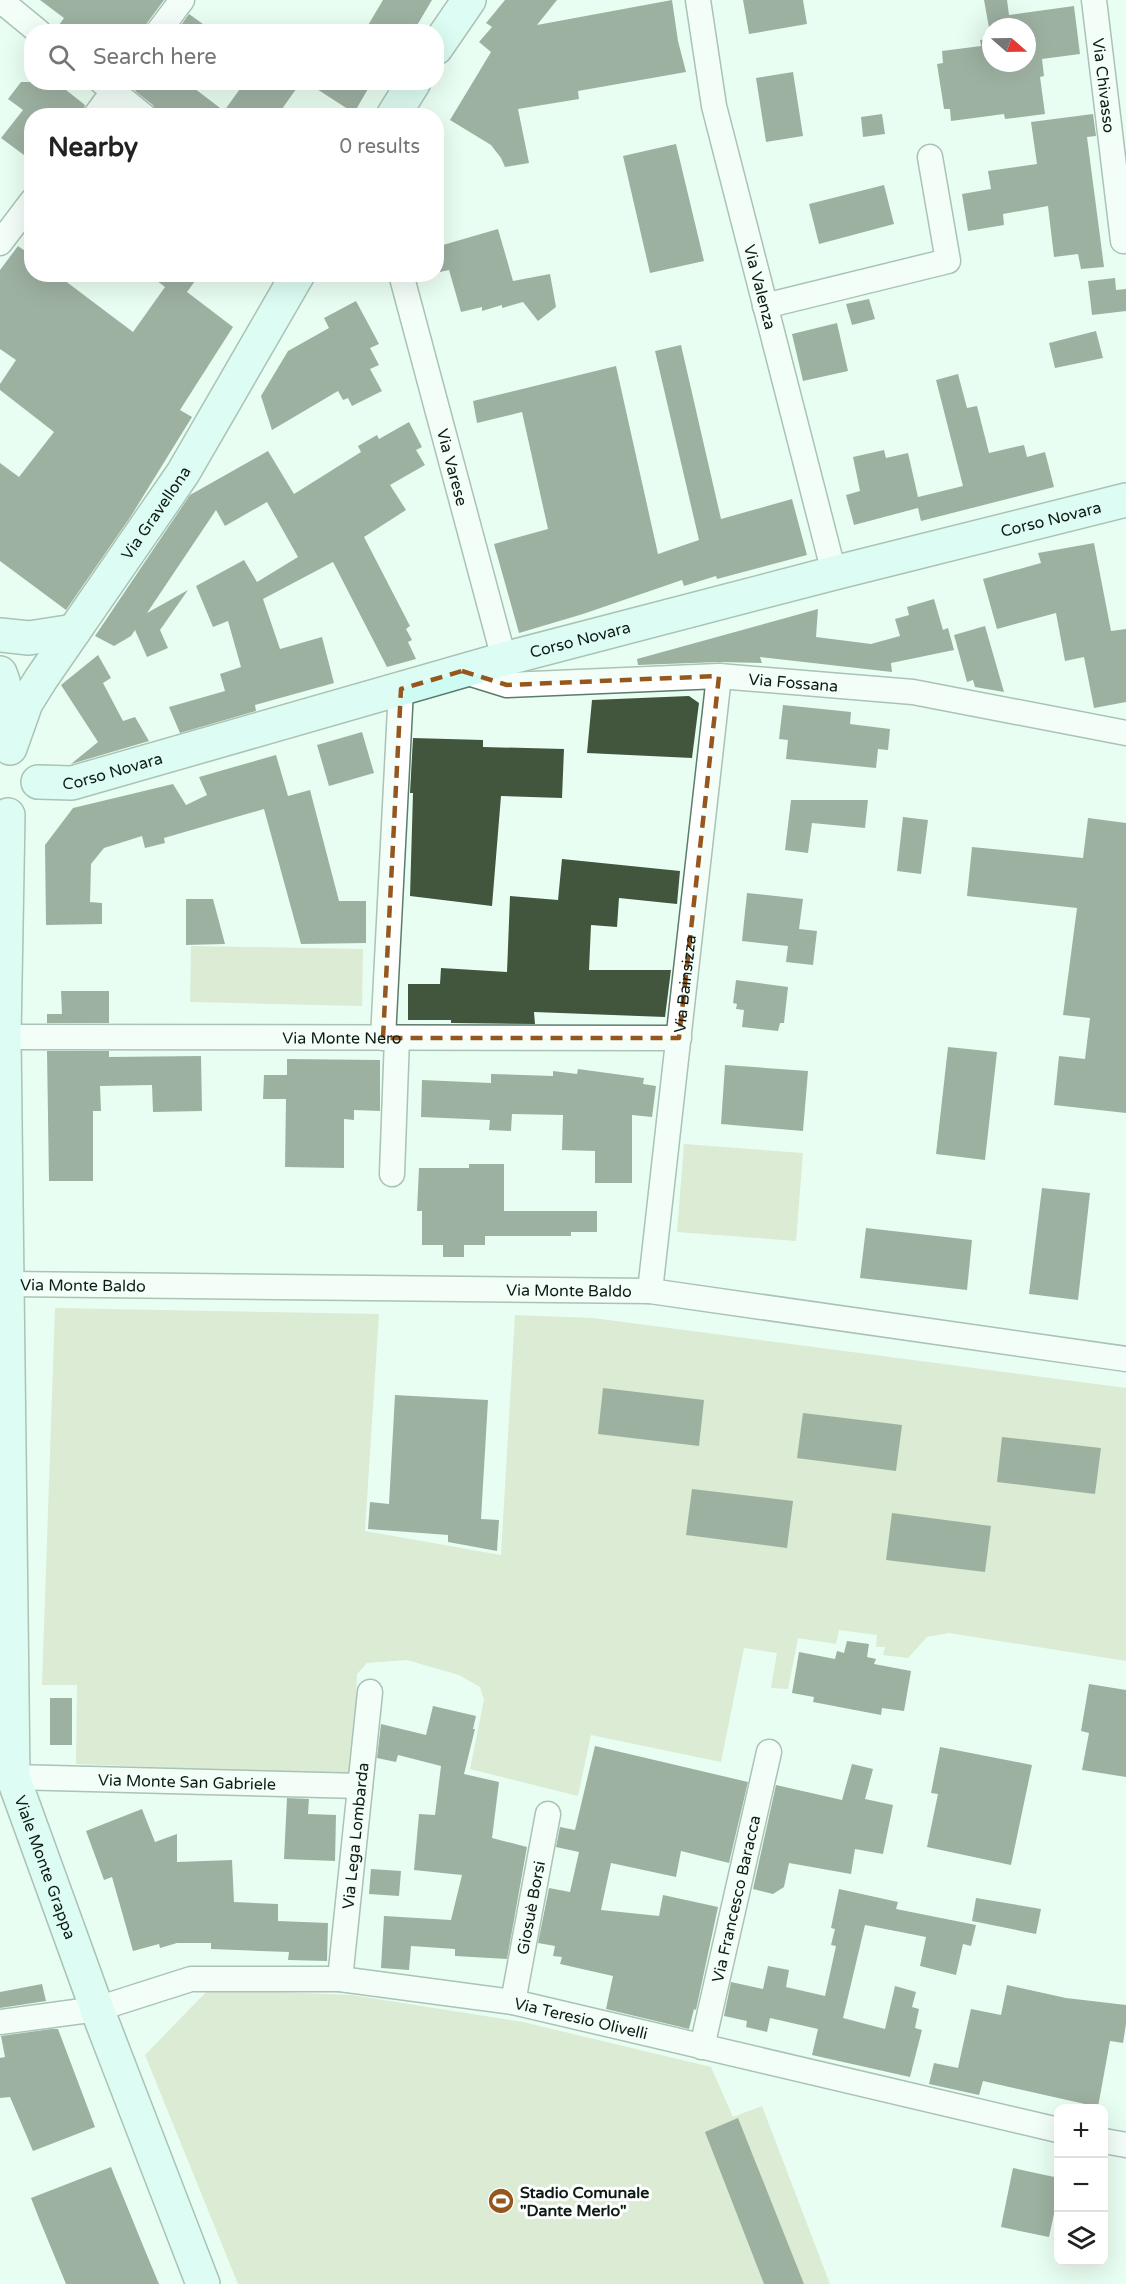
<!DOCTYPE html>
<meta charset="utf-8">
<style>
body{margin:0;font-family:"Varela Round",sans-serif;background:#f6f6f6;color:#222}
.controls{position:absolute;right:18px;bottom:18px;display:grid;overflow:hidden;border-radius:12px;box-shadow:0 6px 24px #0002}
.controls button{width:54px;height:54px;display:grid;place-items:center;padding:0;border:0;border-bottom:2px solid #e0e0e0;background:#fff;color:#222;font:30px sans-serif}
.compass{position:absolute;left:982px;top:18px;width:54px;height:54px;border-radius:50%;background:#fff;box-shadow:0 6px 24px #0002;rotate:110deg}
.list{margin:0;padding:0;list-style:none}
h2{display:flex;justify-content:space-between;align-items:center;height:78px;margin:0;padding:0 24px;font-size:26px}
h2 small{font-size:20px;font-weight:400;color:#767676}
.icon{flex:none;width:33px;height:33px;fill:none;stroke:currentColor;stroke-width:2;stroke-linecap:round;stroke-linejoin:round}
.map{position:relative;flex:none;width:1126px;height:2284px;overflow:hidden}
.search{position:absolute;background:#fff;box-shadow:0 6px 24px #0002;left:24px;top:24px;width:420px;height:66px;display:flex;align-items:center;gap:15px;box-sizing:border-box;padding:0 21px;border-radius:24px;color:#767676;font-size:22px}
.panel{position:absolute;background:#fff;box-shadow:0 6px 24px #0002;left:24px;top:108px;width:420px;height:174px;border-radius:24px}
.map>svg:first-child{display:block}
.green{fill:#cad4af}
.building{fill:#42563e;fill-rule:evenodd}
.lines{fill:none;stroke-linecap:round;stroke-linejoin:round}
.street-casing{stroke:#5c7c6a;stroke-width:27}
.secondary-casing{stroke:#5c7c6a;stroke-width:36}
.street{stroke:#fff;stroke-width:24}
.secondary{stroke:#cefbf4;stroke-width:33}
.marked{fill:none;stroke:#96571f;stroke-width:4.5;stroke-dasharray:12 8;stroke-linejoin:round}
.labels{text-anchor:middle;stroke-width:6;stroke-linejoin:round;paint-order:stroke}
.street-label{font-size:16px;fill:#0e1b14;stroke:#fff}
.poi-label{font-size:16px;font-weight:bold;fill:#0e1b14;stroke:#fff;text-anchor:start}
</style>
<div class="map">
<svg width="1126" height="2284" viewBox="0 0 1126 2284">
<rect width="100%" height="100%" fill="#e9fef2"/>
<!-- green -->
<path class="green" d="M191,946L363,949L362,1006L190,1002Z
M684,1144L803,1153L796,1241L677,1232Z
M55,1308L379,1314L365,1531L501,1555L515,1315L593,1318L1126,1388V1661L949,1633L927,1637L908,1658L883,1655L885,1647H876L877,1635L839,1630L836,1644L798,1638L788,1689L771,1688L777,1653L744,1648L721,1762L591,1735L578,1796L470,1769L484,1700L480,1687L459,1675L407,1660L367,1663L357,1674L353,1775L76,1764L77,1685H42Z
M209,1989L352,1995L523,2022L711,2067L733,2117L762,2106L830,2284H238L145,2055Z"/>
<!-- building -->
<path class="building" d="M40,0H164L147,23L144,32H54L64,18Z
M383,0H432L413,32H364Z
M505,0H557L537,25L672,0L678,41L686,72L578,91L579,99L518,109L529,163L505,167L501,158L491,145L450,120L491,52L479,42L492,27L486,23Z
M743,0H803L807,24L749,34Z
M984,0H1007L1009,15L1074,6L1080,54L1042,59L1044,76L1040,77L1045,114L1005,119L1004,114L951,121L950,109H944L937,64L943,63L942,51L981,46L980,40L991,39ZM991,27H1027V63H991Z
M189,14L214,32H176Z
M793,72L803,136L766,142L756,78Z
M21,82H56L85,105L81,116H32V161L1,138L23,110L8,99Z
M142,82H186L224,111L245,82H301L277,116H158L153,105L135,91Z
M306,82H372L354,113Z
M882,114L885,134L863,137L861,117Z
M1093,114L1096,136L1087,137L1104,267L1081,269L1078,254L1054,257L1048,206L1003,214L1004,225L968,231L962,194L991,189L988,171L1037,164L1031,122Z
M676,144L704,261L650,273L623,156Z
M884,185L894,224L819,244L809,204Z
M498,229L513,281L550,274L556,307L538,321L523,302L502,308V305L482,311V307L461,312L449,270L440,272L436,258V247Z
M18,246L32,256V274H56L133,332L165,287L148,274H200L187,292L233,327L180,410L192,417L131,516L66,610L0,561V463L19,477L54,432L0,390V384L16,360L0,349V270Z
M1115,278L1116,290L1126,289V311L1092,315L1088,281Z
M869,299L875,319L852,325L846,304Z
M356,301L379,344L370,348L379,365L370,369L382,391L352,406L348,398L343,400L338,391L272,430L261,396L288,351L329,328L324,318Z
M837,323L848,371L803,381L792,334Z
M1096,331L1103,358L1055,368L1049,343Z
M681,345L721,519L792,499L807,555L717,579L716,576L684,586L682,580L583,614L519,633L494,544L548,529L522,412L477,423L473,401L616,366L658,554L699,540L655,351Z
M958,374L967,408L977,406L989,453L1024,445L1027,457L1045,452L1054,487L921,521L918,508L854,525L846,495L860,491L853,457L884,450L886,458L908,453L918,497L963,486L936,380Z
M409,422L422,447L416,450L425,465L390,485L406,510L364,537L410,626L406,629L412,640L408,642L416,659L387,667L333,562L263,599L280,649L322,637L334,683L255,705L256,711L180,733L169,707L225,691L220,674L241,667L228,621L213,627L196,586L244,560L257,582L298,557L267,502L225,526L216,510L147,613L188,590L160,630L168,648L147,657L135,630L131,636L114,646L95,636L190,495L268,451L294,494L361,452L358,446L377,435L379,439Z
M1094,543L1111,631L1126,629V702L1094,708L1084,657L1065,661L1056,613L997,629L983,579L1041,563L1038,553Z
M934,599L943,630L948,628L954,650L891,663L892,672L760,657L762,663L719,662L638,665L637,659L818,609L816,637L871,644L900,636L895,619L909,615L907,607Z
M985,626L1004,692L975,687L973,680L967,682L954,635Z
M98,655L111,678L103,683L123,721L135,717L149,741L71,764L98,742L61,685Z
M689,696L699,703L692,758L587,753L592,700Z
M783,705L851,712L850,724L890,729L888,750L878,749L876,768L786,759L788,740L779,739Z
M362,732L374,773L329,786L317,745Z
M413,738L483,740V747L564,749L562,798L501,796L492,906L410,896L413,793H410Z
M276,755L288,796L310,790L339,901H366V943L301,944L264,809L164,838L165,843L145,848L142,836L104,848L91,864L90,902L102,903V924L46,925L45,845L73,808L173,784L186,805L207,795L199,777Z
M791,800H868L865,828L812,823L808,853L785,850Z
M903,817L928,820L921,874L897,871Z
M1088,818L1126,823V1113L1054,1105L1059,1056L1085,1059L1090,1018L1063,1015L1077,908L967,896L972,847L1083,858Z
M562,859L680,871L677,904L619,898L617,927L591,925L589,970H671L665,1017L534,1012L535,1024L451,1023V1020H408V984H440L441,968L507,972L510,896L558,900Z
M747,893L803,899L799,929L817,931L813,965L786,962L788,946L742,941Z
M186,899H213L225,944L186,945Z
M736,980L788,987L784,1023H780L778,1031L742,1027L744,1010L736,1009L737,1004L733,1003Z
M61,991H109V1023H47V1014H62Z
M948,1047L997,1052L985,1160L936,1154Z
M47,1051H109V1057L201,1056L202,1111L153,1112L152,1085L100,1086L101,1111H93V1181H49Z
M287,1059L380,1060V1111L354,1110V1120L344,1119V1168L285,1167L286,1099H263L264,1075H287Z
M725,1065L808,1071L803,1131L721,1124Z
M578,1069L644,1078L643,1084L656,1086L652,1117L632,1115V1183H595V1151L562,1150L563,1115L512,1114L511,1131L489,1130L490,1120L421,1117L422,1080L491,1083V1074L553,1076V1071L577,1074Z
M469,1164H504V1211H597V1232H571V1236H485V1245H464V1257H443V1245H422V1211H417L419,1168H469Z
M1042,1188L1090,1193L1078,1300L1029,1294Z
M866,1228L972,1240L967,1290L860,1278Z
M603,1388L704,1400L699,1446L598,1434Z
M395,1395L488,1400L481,1519L499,1520L497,1551L448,1542V1535L368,1529L370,1502L389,1504Z
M803,1413L902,1425L896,1471L797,1458Z
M1002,1437L1101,1448L1095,1494L997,1482Z
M692,1489L793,1501L787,1548L686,1535Z
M892,1513L991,1526L985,1572L886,1560Z
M847,1641L869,1644L867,1657L876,1659L874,1664L911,1671L904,1711L882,1708L881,1715L813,1702L814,1697L792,1693L799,1652L835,1659L837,1651L844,1653Z
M1089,1684L1126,1690V1777L1082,1770L1089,1733L1081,1731Z
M50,1698H72V1745H50Z
M433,1706L476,1716L473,1729H475L464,1774L499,1782L492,1838L527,1847L507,1959L455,1956V1949L411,1946L409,1970L381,1968L384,1916L451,1920L462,1875L414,1870L419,1814L435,1815L441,1766L398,1755L396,1762L377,1758L381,1724L426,1735Z
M595,1746L748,1782L729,1863L681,1851L676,1877L611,1863L601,1910L659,1916L663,1895L718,1907L696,2010L694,2009L689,2029L606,2009L613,1976L560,1964L562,1957L553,1956L555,1946L538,1943L549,1888L570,1892L579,1852L556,1847L560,1827L575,1830Z
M940,1747L1032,1765L1011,1865L927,1847L938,1794L931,1793Z
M852,1764L873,1769L865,1799L893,1805L883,1854L855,1849L851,1874L789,1863L784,1887L773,1894L753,1889L776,1785L842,1800Z
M287,1798L309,1799L308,1814L336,1815L335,1861L284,1859Z
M142,1809L155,1842L177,1834V1862L232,1860L234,1902L278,1904V1921L328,1923L327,1961L288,1960L289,1952L211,1949V1943H177L160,1948L159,1944L133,1951L112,1877L104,1880L86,1831Z
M371,1869L401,1871L399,1896L369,1894Z
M839,1889L898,1902L896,1909L976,1925L971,1946L963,1944L956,1975L920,1966L926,1937L865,1925L843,2018L885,2029L895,1986L916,1992L912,2007L919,2009L915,2028L922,2030L910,2077L812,2055L818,2029L770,2018L767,2032L746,2027L747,2021L724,2016L731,1982L763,1989L768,1966L789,1970L786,1987L825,1996L836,1946L831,1945L835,1929L831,1928Z
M976,1898L1041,1909L1036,1934L972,1921Z
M42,1984L46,2001L0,2008V1992Z
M1007,1985L1066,1998L1126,2005V2024L1123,2043L1110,2041L1098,2107L983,2081L979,2095L929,2084L934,2063L958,2068L971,2009L1001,2015Z
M51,2029H58L95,2127L33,2151L10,2097L0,2098V2058L5,2057L1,2036Z
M738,2118L804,2284H764L705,2132Z
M111,2167L144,2248L159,2284H66L40,2221L31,2198Z
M1013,2168L1059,2178V2191L1049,2237L1001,2227Z"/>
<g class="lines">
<!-- street casing -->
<g class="street-casing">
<g id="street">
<path d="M0,0L39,32"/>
<path id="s1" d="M698,0L714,106L834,573"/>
<path id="s2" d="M1094,0L1123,241"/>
<path d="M158,32L182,0"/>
<path d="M102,82L144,116"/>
<path d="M95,116L120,82"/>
<path d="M0,243L32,201"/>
<path id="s3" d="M401,274L504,659"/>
<path d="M765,306L948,261L930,157"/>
<path id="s4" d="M462,671L507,685L719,676L913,692L1126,733"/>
<path id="s5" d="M4,1037L679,1038"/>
<path d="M383,1038L401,689"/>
<path d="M392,1174L397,1038"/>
<path id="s6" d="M8,1284L650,1291L1126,1359"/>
<path id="s7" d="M650,1291L719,676"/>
<path id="s8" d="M13,1777L360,1786"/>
<path id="s9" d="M340,1979L370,1692"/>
<path id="s10" d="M513,2002L548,1814"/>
<path id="s11" d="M0,2022L97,2009L191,1979H340L513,2002L1058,2130"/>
<path id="s12" d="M702,2047L769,1752"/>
<path d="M1104,2141L1126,2145"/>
</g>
</g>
<!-- secondary casing -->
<g class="secondary-casing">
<g id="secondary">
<path d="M436,48L469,0"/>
<path d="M393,116L414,82"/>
<path d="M0,635L29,638L74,631"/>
<path d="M0,673C9,693 6,715 4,736"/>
<path id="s13" d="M10,748L26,703L41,679L183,473L298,274"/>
<path id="s14" d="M38,782L72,783L504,659L834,573L1126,500"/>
<path id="s15" d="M8,815L4,1037L13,1777L97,2009L203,2284"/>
</g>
</g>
<!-- street -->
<use href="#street" class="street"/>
<!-- secondary -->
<use href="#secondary" class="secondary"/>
</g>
<!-- marked area -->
<path d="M0 0H1126V2284H0ZM462,671L507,685L719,676L679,1038H383L401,689Z" fill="#e9fef2" fill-opacity=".55" fill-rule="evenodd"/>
<path class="marked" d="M462,671L507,685L719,676L679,1038H383L401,689Z"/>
<!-- icons -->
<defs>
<g id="stadium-disc" transform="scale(1.35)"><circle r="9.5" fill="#96571f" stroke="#fff"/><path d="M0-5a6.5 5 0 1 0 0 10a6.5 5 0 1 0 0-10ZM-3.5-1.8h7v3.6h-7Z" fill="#fff"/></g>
</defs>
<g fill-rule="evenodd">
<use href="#stadium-disc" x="501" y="2201"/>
</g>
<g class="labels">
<!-- street labels -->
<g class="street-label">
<text dy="6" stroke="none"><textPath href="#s2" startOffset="86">Via Chivasso</textPath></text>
<text dy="6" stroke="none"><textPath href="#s1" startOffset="294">Via Valenza</textPath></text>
<text dy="6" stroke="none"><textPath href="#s3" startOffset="200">Via Varese</textPath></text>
<text dy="6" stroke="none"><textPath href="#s13" startOffset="278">Via Gravellona</textPath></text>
<text dy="6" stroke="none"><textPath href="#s14" startOffset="1048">Corso Novara</textPath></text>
<text dy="6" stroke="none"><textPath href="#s14" startOffset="562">Corso Novara</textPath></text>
<text dy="6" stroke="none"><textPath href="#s4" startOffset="334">Via Fossana</textPath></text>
<text dy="6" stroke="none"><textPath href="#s14" startOffset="76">Corso Novara</textPath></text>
<text dy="6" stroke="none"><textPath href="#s7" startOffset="309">Via Bainsizza</textPath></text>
<text dy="6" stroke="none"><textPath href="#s5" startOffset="338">Via Monte Nero</textPath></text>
<text dy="6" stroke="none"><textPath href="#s6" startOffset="75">Via Monte Baldo</textPath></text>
<text dy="6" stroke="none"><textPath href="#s6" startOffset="561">Via Monte Baldo</textPath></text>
<text dy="6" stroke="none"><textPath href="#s8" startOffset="174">Via Monte San Gabriele</textPath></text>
<text dy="6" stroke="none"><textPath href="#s9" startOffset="144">Via Lega Lombarda</textPath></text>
<text dy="6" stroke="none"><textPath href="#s15" startOffset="1058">Viale Monte Grappa</textPath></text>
<text dy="6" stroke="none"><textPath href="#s12" startOffset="152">Via Francesco Baracca</textPath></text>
<text dy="6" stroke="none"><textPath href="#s10" startOffset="96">Giosuè Borsi</textPath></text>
<text dy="6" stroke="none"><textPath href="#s11" startOffset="590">Via Teresio Olivelli</textPath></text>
</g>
<!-- poi labels -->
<g class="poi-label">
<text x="520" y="2198">Stadio Comunale<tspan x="520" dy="18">"Dante Merlo"</tspan></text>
</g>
</g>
</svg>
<div class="controls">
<button>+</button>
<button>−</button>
<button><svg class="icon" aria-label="layers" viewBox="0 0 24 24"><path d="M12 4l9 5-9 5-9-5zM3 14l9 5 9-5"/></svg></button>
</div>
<svg class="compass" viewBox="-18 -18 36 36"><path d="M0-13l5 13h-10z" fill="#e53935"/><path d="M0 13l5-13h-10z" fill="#767676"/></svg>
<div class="search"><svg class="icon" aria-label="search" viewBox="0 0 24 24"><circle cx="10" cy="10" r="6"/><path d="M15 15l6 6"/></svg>Search here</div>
<section class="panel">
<h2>Nearby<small>0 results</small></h2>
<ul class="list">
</ul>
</section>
</div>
